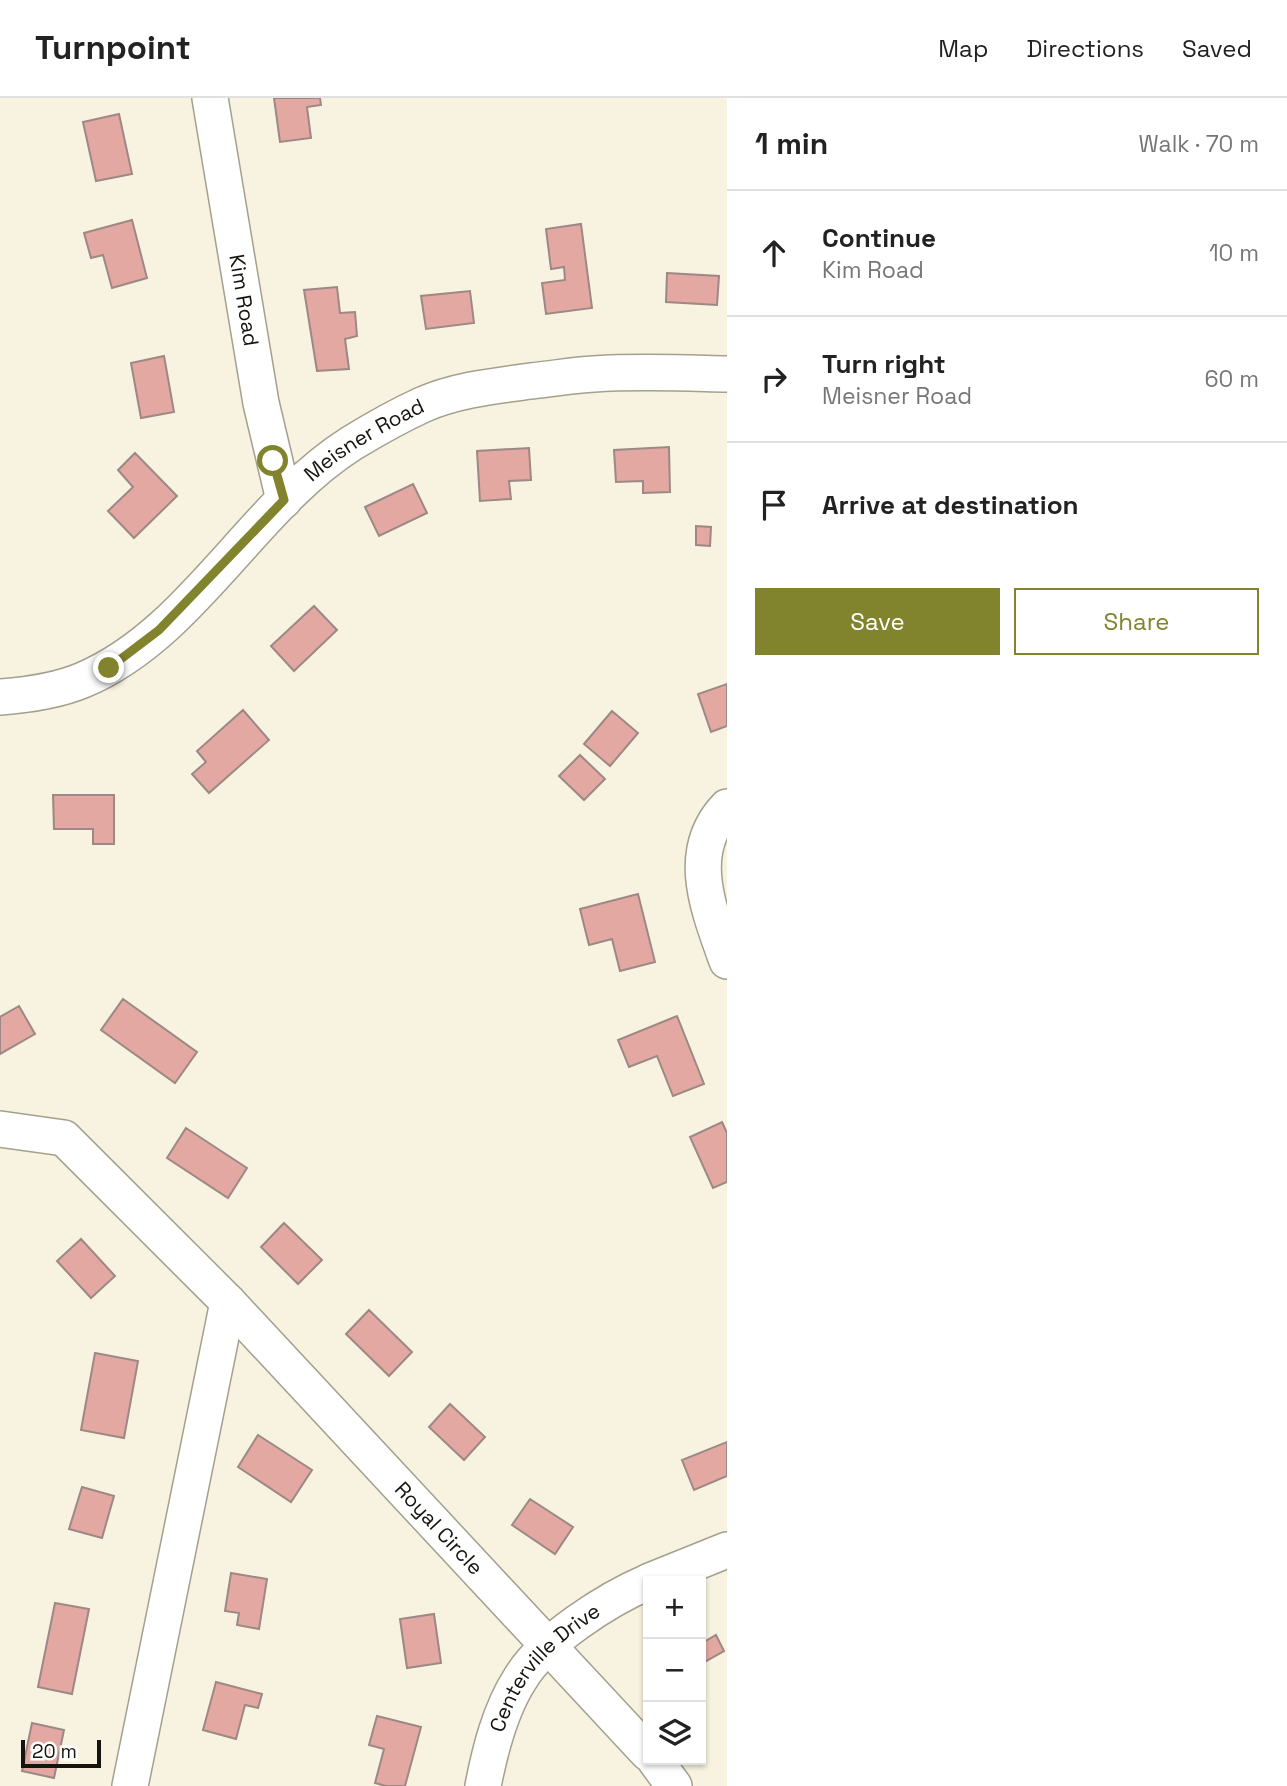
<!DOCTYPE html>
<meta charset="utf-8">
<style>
body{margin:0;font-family:"Space Grotesk",sans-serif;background:#f2f2f2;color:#222}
.controls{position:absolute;right:21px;bottom:21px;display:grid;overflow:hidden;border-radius:0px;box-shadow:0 2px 5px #0004}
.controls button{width:63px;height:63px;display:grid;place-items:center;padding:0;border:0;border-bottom:2px solid #e0e0e0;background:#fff;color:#222;font:35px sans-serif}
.scale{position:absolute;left:21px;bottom:18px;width:80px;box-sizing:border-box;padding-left:7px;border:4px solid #16140e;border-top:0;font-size:19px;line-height:24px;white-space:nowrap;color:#16140e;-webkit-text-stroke:5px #fff;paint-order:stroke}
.stop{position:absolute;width:21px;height:21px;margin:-16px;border:5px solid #81832d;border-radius:50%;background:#fff}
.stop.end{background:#81832d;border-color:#fff;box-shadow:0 2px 7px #0008}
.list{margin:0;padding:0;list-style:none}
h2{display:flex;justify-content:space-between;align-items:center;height:91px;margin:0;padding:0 28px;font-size:30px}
h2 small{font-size:23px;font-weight:400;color:#767676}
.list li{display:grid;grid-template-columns:46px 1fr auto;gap:21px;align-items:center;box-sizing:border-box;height:126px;padding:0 28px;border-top:2px solid #e0e0e0}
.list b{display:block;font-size:26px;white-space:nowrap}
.list p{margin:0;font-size:23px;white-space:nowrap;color:#767676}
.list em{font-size:23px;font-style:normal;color:#767676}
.actions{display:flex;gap:14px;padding:21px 28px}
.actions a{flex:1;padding:16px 0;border:2px solid #81832d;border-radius:0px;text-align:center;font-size:24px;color:#81832d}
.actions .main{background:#81832d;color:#fff}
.icon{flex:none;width:38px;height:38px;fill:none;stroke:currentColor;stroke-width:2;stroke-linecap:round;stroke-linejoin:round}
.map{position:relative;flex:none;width:727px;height:1688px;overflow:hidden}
header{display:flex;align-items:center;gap:42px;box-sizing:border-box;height:98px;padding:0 35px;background:#fff;border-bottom:2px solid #e0e0e0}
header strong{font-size:33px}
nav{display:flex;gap:38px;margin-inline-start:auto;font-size:24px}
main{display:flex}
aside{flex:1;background:#fff}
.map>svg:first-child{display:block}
.building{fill:#e2a8a1;stroke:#9d8885;stroke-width:2}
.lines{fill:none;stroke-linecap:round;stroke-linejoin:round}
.minor-casing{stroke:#a4a08e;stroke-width:38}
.minor{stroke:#fff;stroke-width:35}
.route{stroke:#81832d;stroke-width:9}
.labels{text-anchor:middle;stroke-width:7;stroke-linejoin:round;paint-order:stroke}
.street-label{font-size:21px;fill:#16140e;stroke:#fff}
</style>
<header>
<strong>Turnpoint</strong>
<nav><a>Map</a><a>Directions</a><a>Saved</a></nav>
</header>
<main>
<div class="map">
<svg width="727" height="1688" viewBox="0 0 727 1688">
<rect width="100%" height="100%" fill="#f8f3e0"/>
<!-- building -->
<path class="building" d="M274,0H320L321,7L307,9L311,40L280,44Z
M119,16L132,76L96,83L83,24Z
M132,122L147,180L112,190L103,157L91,160L84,135Z
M581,126L592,210L546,216L542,185L565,182L564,169L551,171L546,131Z
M667,175L719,178L717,207L666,204Z
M337,189L340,215L355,214L357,238L345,241L349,271L317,273L304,192Z
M470,193L474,225L426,231L421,198Z
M164,258L174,314L141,320L131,265Z
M669,349L670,394L643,395V383L616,384L614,352Z
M529,350L531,382L509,383L511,401L480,403L477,353Z
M135,355L177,398L134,440L108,413L133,389L118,372Z
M413,386L427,415L379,438L365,409Z
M696,428L711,429L710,448L696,447Z
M314,508L337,532L294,573L271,548Z
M727,586V628L711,634L698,596Z
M243,612L269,642L209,695L192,676L206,664L197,653Z
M612,613L638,635L610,668L584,646Z
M580,657L605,681L584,702L559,678Z
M53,697H114V746H93V731H54Z
M638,796L655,864L620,873L612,841L589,847L580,811Z
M123,901L197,954L175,985L101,932Z
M19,908L35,936L0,956V919Z
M677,918L704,986L673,998L657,958L629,969L618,942Z
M722,1024L727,1035V1084L713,1090L690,1039Z
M186,1030L247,1070L228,1100L167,1060Z
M284,1125L322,1162L298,1186L261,1149Z
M81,1141L115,1178L91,1200L57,1163Z
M369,1212L412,1254L389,1278L346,1236Z
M95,1255L138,1263L124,1340L81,1332Z
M450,1306L485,1339L464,1362L429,1329Z
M258,1337L312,1372L291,1404L238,1369Z
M727,1344V1378L694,1392L682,1362Z
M82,1389L114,1398L102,1440L69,1431Z
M530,1401L573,1429L555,1456L512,1427Z
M231,1475L267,1481L259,1531L237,1527L239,1515L225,1513Z
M55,1505L89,1511L72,1596L38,1589Z
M434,1516L441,1565L407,1570L400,1521Z
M716,1537L724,1553L701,1566V1542L702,1545Z
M216,1584L262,1596L258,1610L245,1607L236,1641L203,1632Z
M377,1618L421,1629L405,1688H386L375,1685L384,1651L369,1647Z
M32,1625L64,1632L54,1680L22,1673Z"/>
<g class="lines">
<!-- minor casing -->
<g class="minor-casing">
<g id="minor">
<path id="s1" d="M210,0L261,305L284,402"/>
<path id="s2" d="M0,599C28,597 57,593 83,582C192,536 252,408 352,345C375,331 398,318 422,307C456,292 494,288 531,283C552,281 573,277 594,276C638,273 683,275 727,276"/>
<path d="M727,709C684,754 709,812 727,863"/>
<path id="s3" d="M0,1031L64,1040L228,1204L648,1655"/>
<path d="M650,1483L727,1452"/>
<path d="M655,1662L674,1688"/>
<path d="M130,1688L228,1204"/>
<path id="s4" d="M483,1688C490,1652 500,1612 520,1581C543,1542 608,1501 648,1484"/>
</g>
</g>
<!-- minor -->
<use href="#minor" class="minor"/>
</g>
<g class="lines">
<!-- route -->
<path class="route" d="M109,570L159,532L284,402L273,363"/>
</g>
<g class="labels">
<!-- street labels -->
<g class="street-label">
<text dy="7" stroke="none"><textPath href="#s1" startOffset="205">Kim Road</textPath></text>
<text dy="7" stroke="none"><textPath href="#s2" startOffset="458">Meisner Road</textPath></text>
<text dy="7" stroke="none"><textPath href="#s3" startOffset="606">Royal Circle</textPath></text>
<text dy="7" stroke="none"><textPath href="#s4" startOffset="138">Centerville Drive</textPath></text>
</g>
</g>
</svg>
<div class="controls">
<button>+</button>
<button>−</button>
<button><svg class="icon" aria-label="layers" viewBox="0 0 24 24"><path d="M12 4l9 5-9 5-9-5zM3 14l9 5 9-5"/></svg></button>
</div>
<div class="scale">20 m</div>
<div class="stop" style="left:273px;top:363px"></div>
<div class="stop end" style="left:109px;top:570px"></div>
</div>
<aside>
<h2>1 min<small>Walk · 70 m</small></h2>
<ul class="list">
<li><svg class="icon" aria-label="ahead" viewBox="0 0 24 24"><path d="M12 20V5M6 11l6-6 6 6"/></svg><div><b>Continue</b><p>Kim Road</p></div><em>10 m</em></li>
<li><svg class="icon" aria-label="right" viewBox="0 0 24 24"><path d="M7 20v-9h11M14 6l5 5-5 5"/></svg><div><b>Turn right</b><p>Meisner Road</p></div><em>60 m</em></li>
<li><svg class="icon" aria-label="arrive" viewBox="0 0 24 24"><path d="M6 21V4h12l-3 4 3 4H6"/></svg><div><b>Arrive at destination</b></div></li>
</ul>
<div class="actions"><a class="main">Save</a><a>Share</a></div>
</aside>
</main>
